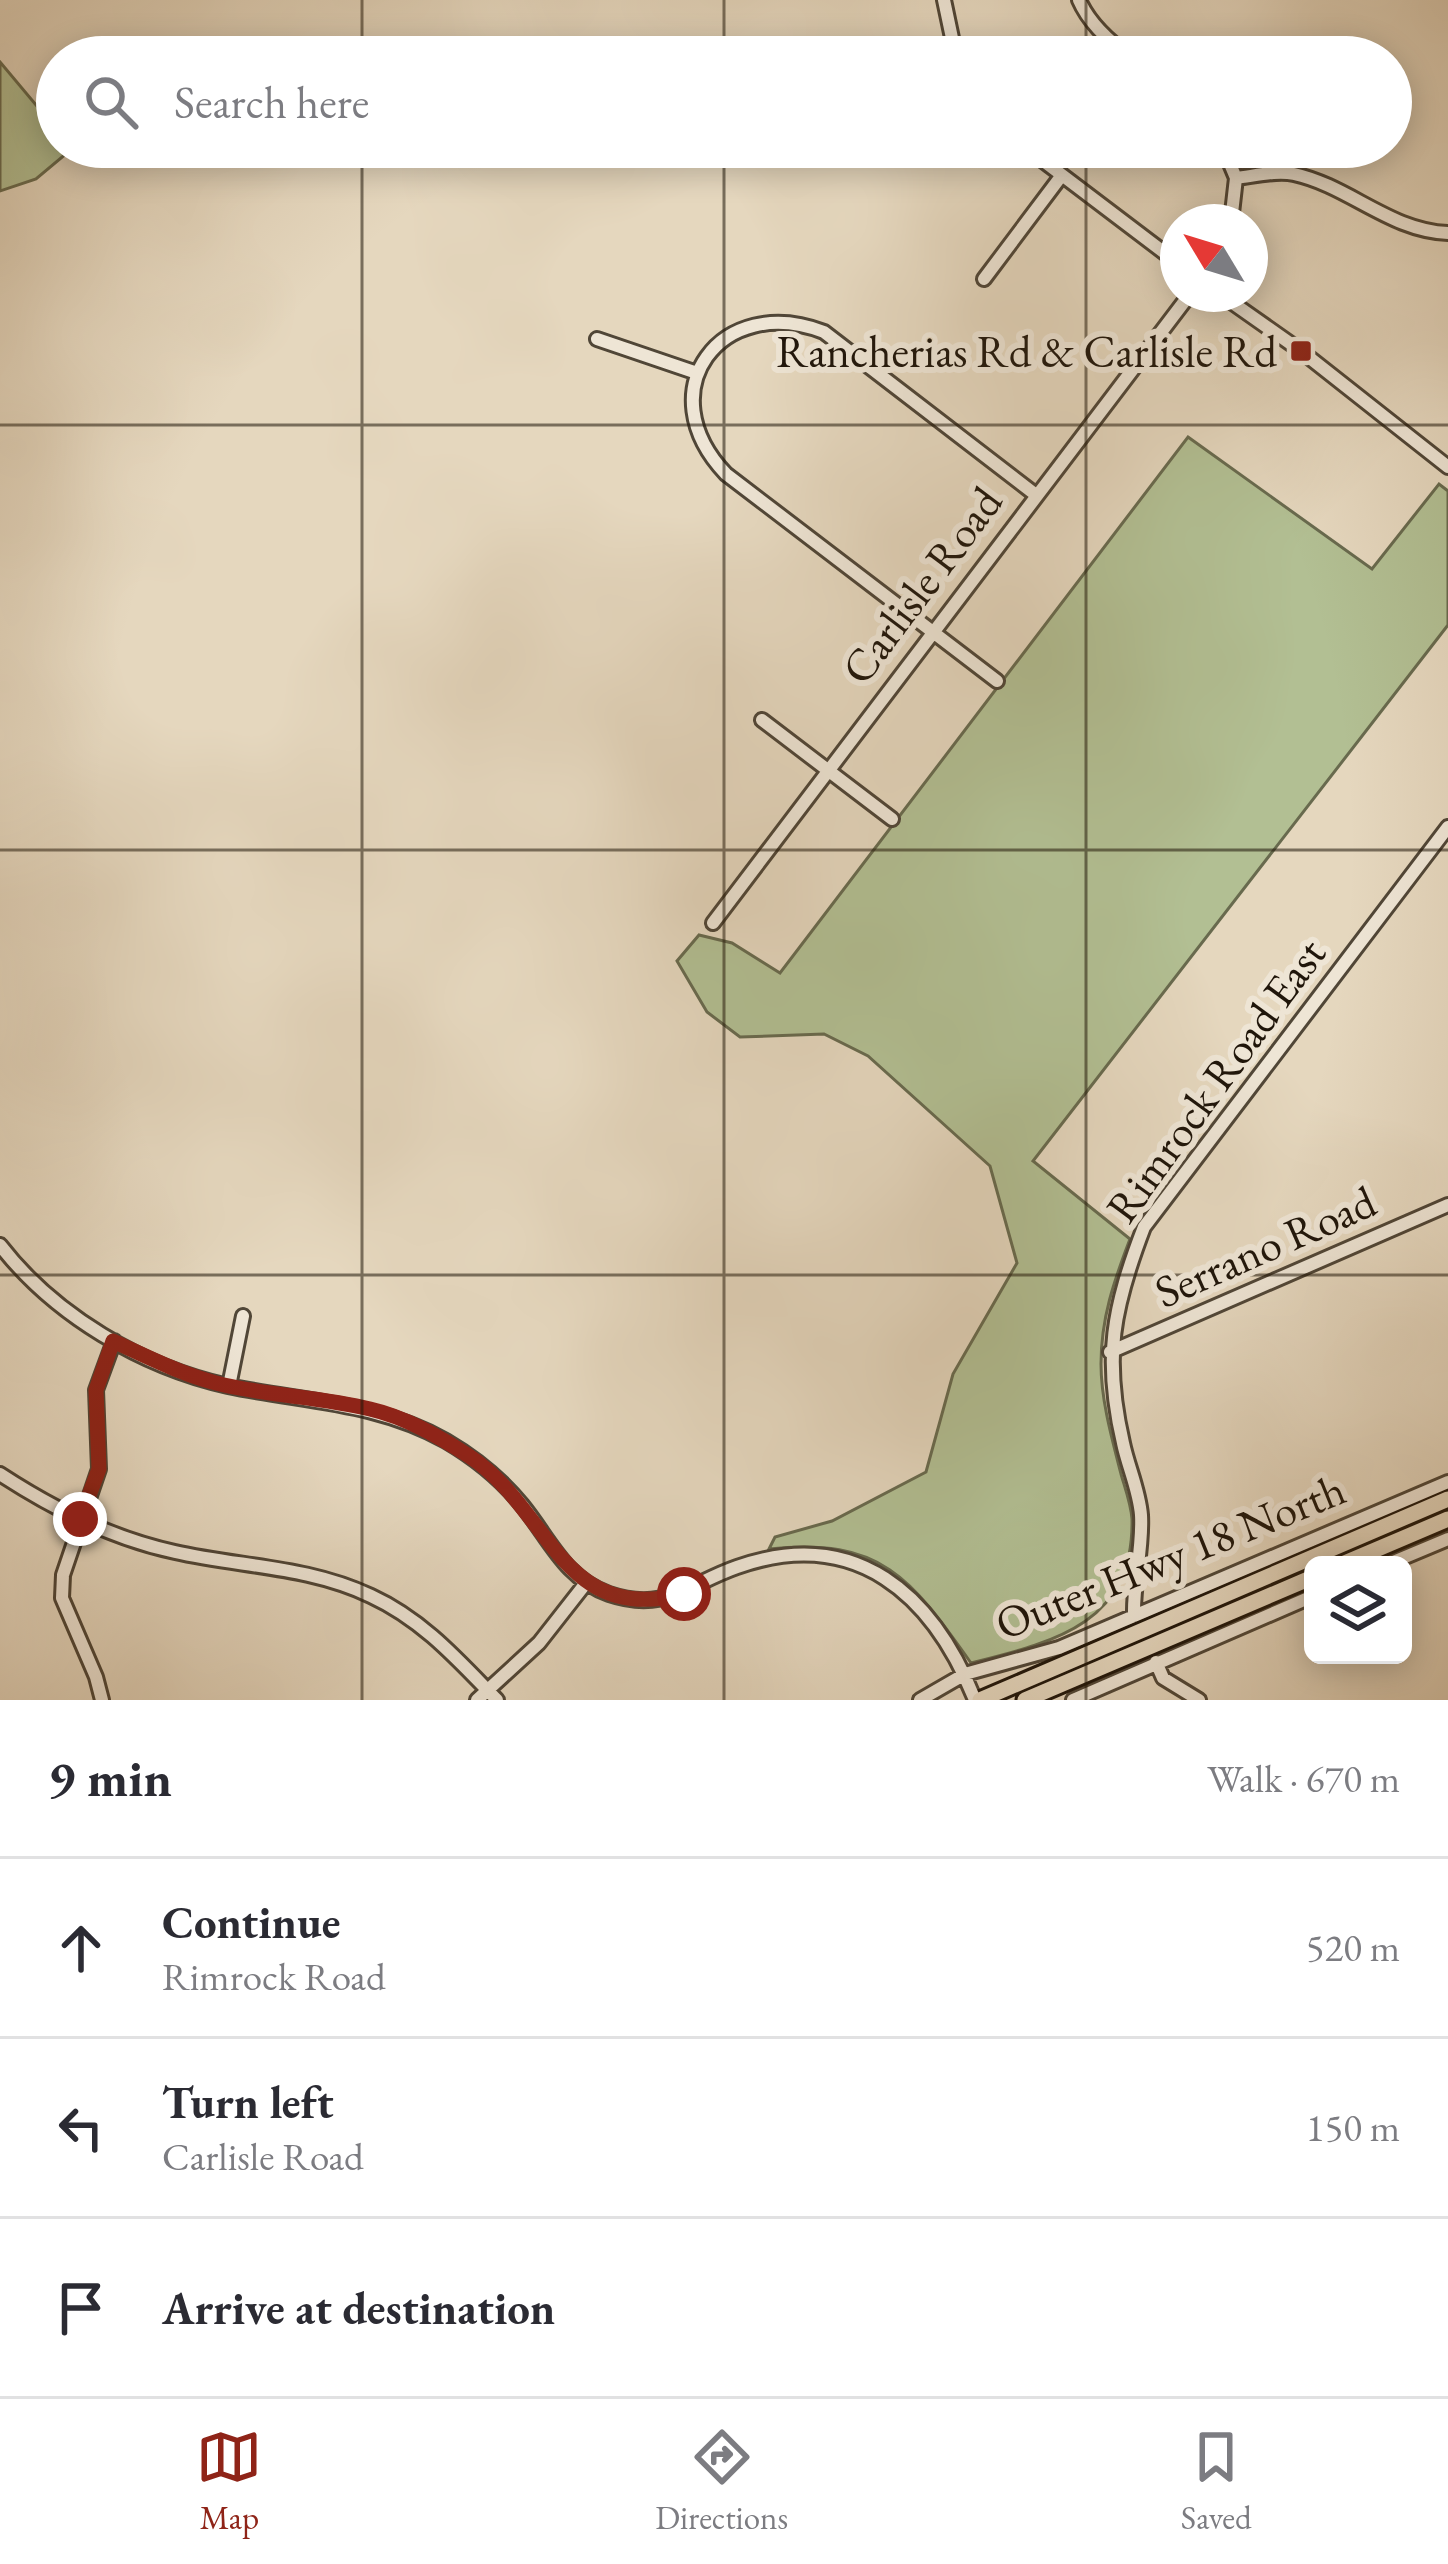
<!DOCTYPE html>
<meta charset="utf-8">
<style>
body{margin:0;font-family:"EB Garamond",serif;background:#f7f7f7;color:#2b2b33}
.controls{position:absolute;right:36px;bottom:36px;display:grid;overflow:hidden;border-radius:18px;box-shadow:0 6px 30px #0003}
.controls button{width:108px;height:108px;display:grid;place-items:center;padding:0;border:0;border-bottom:3px solid #e1e1e2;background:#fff;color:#2b2b33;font:60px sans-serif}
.compass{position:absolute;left:1160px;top:204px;width:108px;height:108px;border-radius:50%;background:#fff;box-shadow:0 6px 30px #0003;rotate:308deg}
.stop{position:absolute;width:36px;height:36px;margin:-27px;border:9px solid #8f2418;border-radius:50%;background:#fff}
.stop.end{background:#8f2418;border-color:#fff;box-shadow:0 3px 12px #0008}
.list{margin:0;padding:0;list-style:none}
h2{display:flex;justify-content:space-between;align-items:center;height:156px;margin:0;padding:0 48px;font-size:51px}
h2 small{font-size:39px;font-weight:400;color:#7c7c81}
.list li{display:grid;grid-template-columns:78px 1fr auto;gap:36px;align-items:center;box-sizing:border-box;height:180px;padding:0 48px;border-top:3px solid #e1e1e2}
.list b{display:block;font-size:45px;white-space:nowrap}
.list p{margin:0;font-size:39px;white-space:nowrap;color:#7c7c81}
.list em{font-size:39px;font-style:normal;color:#7c7c81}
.icon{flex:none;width:66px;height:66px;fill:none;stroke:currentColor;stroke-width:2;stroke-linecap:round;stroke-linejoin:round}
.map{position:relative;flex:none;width:1448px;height:1700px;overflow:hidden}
.search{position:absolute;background:#fff;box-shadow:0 6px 30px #0003;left:36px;right:36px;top:36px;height:132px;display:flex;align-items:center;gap:30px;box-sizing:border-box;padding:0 42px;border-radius:66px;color:#7c7c81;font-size:45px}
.sheet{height:696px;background:#fff}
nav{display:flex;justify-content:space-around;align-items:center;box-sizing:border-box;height:168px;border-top:3px solid #e1e1e2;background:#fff;font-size:33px;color:#7c7c81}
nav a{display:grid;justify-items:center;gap:6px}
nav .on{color:#8f2418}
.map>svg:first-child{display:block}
.green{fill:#b2bf93;stroke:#686a4e;stroke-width:3}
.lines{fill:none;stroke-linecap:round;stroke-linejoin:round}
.minor-casing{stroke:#504637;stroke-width:18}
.major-casing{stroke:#1f150a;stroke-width:21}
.minor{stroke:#eee5d5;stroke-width:12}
.major{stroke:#e5d7be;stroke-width:15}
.route{stroke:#8f2418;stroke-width:15}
.grid{fill:none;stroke:#1f150a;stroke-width:3;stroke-opacity:0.55}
.poi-dot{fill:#8f2418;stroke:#eee5d5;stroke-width:4.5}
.labels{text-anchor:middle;stroke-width:12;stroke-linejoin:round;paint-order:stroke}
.poi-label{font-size:45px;fill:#1f150a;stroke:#eee5d5;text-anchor:end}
.street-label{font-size:45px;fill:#1f150a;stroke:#eee5d5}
</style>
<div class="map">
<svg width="1448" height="1700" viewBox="0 0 1448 1700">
<rect width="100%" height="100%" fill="#e5d7be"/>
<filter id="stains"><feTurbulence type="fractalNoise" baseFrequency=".00167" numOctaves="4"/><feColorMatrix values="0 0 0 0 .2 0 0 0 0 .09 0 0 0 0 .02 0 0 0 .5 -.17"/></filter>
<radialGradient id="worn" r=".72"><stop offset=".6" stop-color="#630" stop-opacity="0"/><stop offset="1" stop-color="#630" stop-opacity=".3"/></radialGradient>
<!-- green -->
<path class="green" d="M0,62L57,130V147L73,148L36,179L0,191Z
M1188,437L1372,569L1439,484L1448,491V625L1033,1161L1130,1239C1114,1281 1101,1318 1101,1364C1101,1400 1112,1439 1121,1474C1125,1488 1131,1504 1132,1519C1134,1624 1054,1642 971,1663C911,1578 881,1537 769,1549L775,1537L832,1521L926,1472L953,1374L1017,1263L990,1166L868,1056L824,1034L740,1037L707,1012L677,961L699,935L732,943L780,973Z"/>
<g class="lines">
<!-- minor casing -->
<g class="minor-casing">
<path id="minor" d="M944,0L956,57
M1079,0C1089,23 1111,43 1131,57
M1025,147L1178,263
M1223,147L1236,178L1231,222
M1236,178C1254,176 1277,170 1294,174C1349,186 1390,231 1448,233
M984,279L1062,175
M1220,294L1301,351L1448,467
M597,339L697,373
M997,681L726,474C647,391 721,292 824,332L1036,495
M762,720L892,819
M713,923L1190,294
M0,1245C54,1315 142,1367 228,1386C304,1402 377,1402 446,1441C475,1458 501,1479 522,1505C549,1538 565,1579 609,1594C665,1613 688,1584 737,1567C856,1525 933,1595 975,1700
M1110,1352L1448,1205
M229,1386L243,1316
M0,1474C52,1508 114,1539 175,1552C241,1567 308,1566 371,1596C423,1620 458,1660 497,1700
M1386,1565L1448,1539
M1134,1616C1133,1582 1143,1549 1141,1515C1139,1490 1128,1467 1123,1443C1103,1357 1113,1308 1144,1227L1448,827
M1156,1662L1163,1678L1199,1700
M102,1700L96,1677L62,1598L63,1575L99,1469L96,1390L114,1341
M477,1700L539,1643L586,1583
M920,1700L965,1674L1059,1648L1448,1482
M1073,1700L1313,1596"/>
</g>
<!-- major casing -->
<g class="major-casing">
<path id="major" d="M1340,1565L1448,1519
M980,1700L1448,1499
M1025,1700L1313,1577"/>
</g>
<!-- minor -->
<use href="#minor" class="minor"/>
<!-- major -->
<use href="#major" class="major"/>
</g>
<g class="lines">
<!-- route -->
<path class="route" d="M80,1519L99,1469L96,1390L113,1341C150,1358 185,1376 224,1385C272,1396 322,1397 370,1409C405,1417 438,1436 469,1456C551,1510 561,1626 684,1594"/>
</g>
<!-- grid -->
<path class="grid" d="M362,0V57M724,0V57M1086,0V57M362,147V1700M724,147V1700M1086,147V1700M0,425H1448M0,850H1448M0,1275H1448"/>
<!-- markers -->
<rect class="poi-dot" x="1289" y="339" width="24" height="24" rx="6"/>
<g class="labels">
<!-- poi labels -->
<g class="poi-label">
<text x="1277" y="367">Rancherias Rd &amp; Carlisle Rd</text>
</g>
<!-- street labels -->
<g class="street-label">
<text transform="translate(921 585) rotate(-53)" y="16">Carlisle Road</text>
<text transform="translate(1215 1080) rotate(-54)" y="16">Rimrock Road East</text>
<text transform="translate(1265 1246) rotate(-24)" y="16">Serrano Road</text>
<text transform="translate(1170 1556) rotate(-22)" y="16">Outer Hwy 18 North</text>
</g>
</g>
<rect width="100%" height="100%" filter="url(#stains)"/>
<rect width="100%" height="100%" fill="url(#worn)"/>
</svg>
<div class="controls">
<button><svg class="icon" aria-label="layers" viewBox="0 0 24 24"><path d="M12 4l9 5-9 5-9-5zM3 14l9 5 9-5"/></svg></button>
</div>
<svg class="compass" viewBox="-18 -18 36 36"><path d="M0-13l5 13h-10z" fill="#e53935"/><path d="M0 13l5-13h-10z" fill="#7c7c81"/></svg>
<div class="stop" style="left:684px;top:1594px"></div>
<div class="stop end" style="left:80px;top:1519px"></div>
<div class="search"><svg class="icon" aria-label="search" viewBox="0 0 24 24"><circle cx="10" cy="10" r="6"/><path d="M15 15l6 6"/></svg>Search here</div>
</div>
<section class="sheet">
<h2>9 min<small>Walk · 670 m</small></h2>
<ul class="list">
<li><svg class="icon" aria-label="ahead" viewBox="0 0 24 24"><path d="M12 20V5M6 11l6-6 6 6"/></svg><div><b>Continue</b><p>Rimrock Road</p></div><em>520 m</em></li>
<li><svg class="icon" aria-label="left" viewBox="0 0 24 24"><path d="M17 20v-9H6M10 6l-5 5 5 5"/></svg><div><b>Turn left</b><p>Carlisle Road</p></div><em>150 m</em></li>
<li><svg class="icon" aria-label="arrive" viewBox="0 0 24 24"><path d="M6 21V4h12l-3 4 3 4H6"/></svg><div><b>Arrive at destination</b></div></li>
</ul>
</section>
<nav>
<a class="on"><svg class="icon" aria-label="map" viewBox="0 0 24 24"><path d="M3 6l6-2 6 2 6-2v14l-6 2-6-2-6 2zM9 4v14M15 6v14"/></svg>Map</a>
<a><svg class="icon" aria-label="directions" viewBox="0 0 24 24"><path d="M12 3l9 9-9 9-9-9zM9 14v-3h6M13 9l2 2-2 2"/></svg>Directions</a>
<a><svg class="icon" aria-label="saved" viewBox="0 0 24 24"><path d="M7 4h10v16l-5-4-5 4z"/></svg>Saved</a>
</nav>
